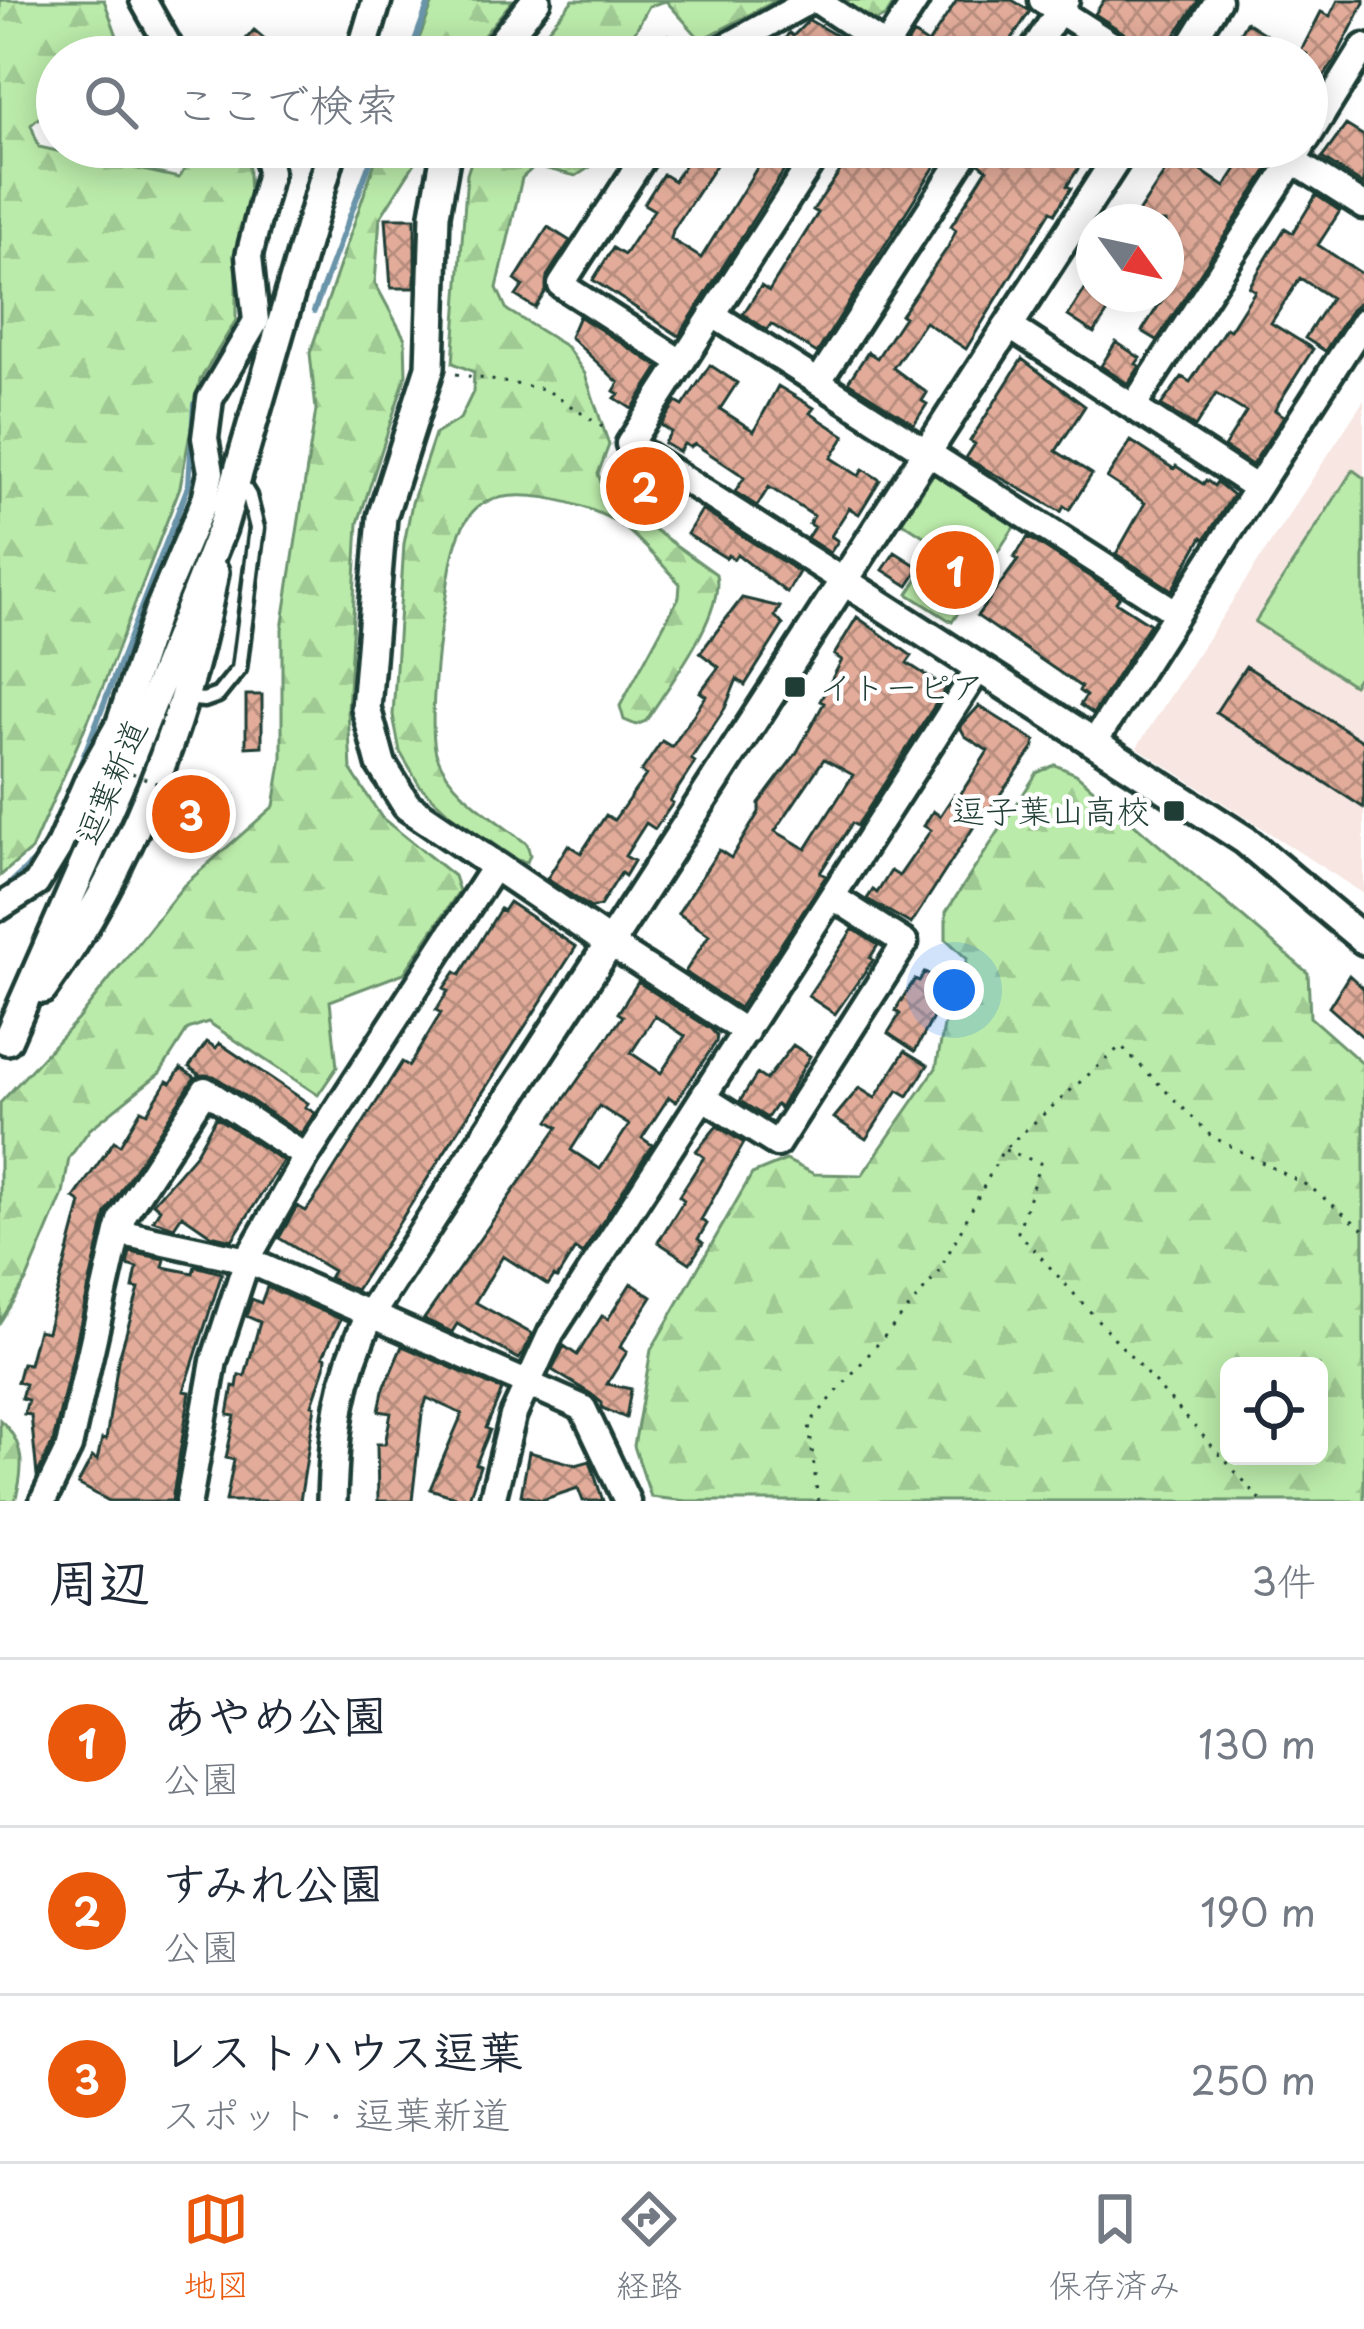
<!DOCTYPE html>
<html lang="ja">
<meta charset="utf-8">
<style>
body{margin:0;font-family:"Playpen Sans","Klee One",sans-serif;background:#f2f2f3;color:#1f2937}
.controls{position:absolute;right:36px;bottom:36px;display:grid;overflow:hidden;border-radius:18px;box-shadow:0 6px 30px #0003}
.controls button{width:108px;height:108px;display:grid;place-items:center;padding:0;border:0;border-bottom:3px solid #e0e1e3;background:#fff;color:#1f2937;font:60px sans-serif}
.compass{position:absolute;left:1076px;top:204px;width:108px;height:108px;border-radius:50%;background:#fff;box-shadow:0 6px 30px #0003;rotate:123deg}
.you{position:absolute;left:954px;top:990px;width:42px;height:42px;margin:-30px;border:9px solid #fff;border-radius:50%;background:#1a73e8;box-shadow:0 0 0 18px #1a73e833}
.badge{display:grid;place-items:center;width:78px;height:78px;border-radius:50%;background:#ea580c;color:#fff;font-size:39px;font-weight:700}
.pin{position:absolute;translate:-50% -50%;border:6px solid #fff;box-shadow:0 3px 12px #0006}
.list{margin:0;padding:0;list-style:none}
h2{display:flex;justify-content:space-between;align-items:center;height:156px;margin:0;padding:0 48px;font-size:51px}
h2 small{font-size:39px;font-weight:400;color:#747a83}
.list li{display:grid;grid-template-columns:78px 1fr auto;gap:36px;align-items:center;box-sizing:border-box;height:168px;padding:0 48px;border-top:3px solid #e0e1e3}
.list b{display:block;font-size:45px;white-space:nowrap}
.list p{margin:0;font-size:39px;white-space:nowrap;color:#747a83}
.list em{font-size:39px;font-style:normal;color:#747a83}
.icon{flex:none;width:66px;height:66px;fill:none;stroke:currentColor;stroke-width:2;stroke-linecap:round;stroke-linejoin:round}
.map{position:relative;flex:none;width:1364px;height:1501px;overflow:hidden}
.search{position:absolute;background:#fff;box-shadow:0 6px 30px #0003;left:36px;right:36px;top:36px;height:132px;display:flex;align-items:center;gap:30px;box-sizing:border-box;padding:0 42px;border-radius:66px;color:#747a83;font-size:45px}
.sheet{height:660px;background:#fff}
nav{display:flex;justify-content:space-around;align-items:center;box-sizing:border-box;height:168px;border-top:3px solid #e0e1e3;background:#fff;font-size:33px;color:#747a83}
nav a{display:grid;justify-items:center;gap:6px}
nav .on{color:#ea580c}
.map>svg:first-child{display:block}
.built{fill:#f7e6e1}
.forest{fill:url(#forest-firs);stroke:#6d946f;stroke-width:3;fill-rule:evenodd}
.park{fill:#bbebaa;stroke:#6d946f;stroke-width:3}
.lines{fill:none;stroke-linecap:round;stroke-linejoin:round}
.stream{stroke:#6994a9;stroke-width:6}
.building{fill:url(#building-cross-hatch);stroke:#1f3d34;stroke-width:3;fill-rule:evenodd}
.service-casing{stroke:#1f3d34;stroke-width:21}
.minor-casing{stroke:#1f3d34;stroke-width:33}
.tertiary-casing{stroke:#1f3d34;stroke-width:36}
.path{stroke:#1f3d34;stroke-width:3;stroke-dasharray:3 9;stroke-linecap:butt}
.service{stroke:#fff;stroke-width:12}
.minor{stroke:#fff;stroke-width:24}
.tertiary{stroke:#fff;stroke-width:27}
.path-bridge{stroke:#1f3d34;stroke-width:3;stroke-dasharray:3 9;stroke-linecap:butt}
.poi-dot{fill:#1f3d34;stroke:#fff;stroke-width:4.5}
.labels{text-anchor:middle;stroke-width:9;stroke-linejoin:round;paint-order:stroke}
.poi-label{font-size:33px;fill:#1f3d34;stroke:#fff;text-anchor:start}
.street-label{font-size:33px;fill:#1f3d34;stroke:#fff}
</style>
<div class="map">
<svg width="1364" height="1501" viewBox="0 0 1364 1501">
<defs>
<pattern id="forest-firs" width="22" height="20" patternUnits="userSpaceOnUse" patternTransform="scale(3)"><rect width="22" height="20" fill="#bbebaa"/><path d="M5 1l3.5 6h-7zM16 11l3.5 6h-7z" fill="#a0ca93"/></pattern>
<pattern id="building-cross-hatch" width="8" height="8" patternUnits="userSpaceOnUse" patternTransform="scale(3)"><rect width="8" height="8" fill="#e3ac9a"/><path d="M0 0l8 8M0 8l8-8" fill="none" stroke="#b78d7e"/></pattern>
</defs>
<rect width="100%" height="100%" fill="#fff"/>
<filter id="ink" filterUnits="userSpaceOnUse"><feTurbulence type="fractalNoise" baseFrequency=".00833" numOctaves="2"/><feDisplacementMap in="SourceGraphic" scale="24" xChannelSelector="R" yChannelSelector="G"/><feConvolveMatrix kernelMatrix="1 2 1 2 8 2 1 2 1" color-interpolation-filters="sRGB"/></filter>
<g filter="url(#ink)">
<!-- built -->
<path class="built" d="M1364,400V894L1137,747Z"/>
<!-- forest -->
<path class="forest" d="M0,0H104L120,44L106,57H57V101L31,125L39,147L179,178L199,147H238L248,156L250,194L236,258V320L200,380L180,487L102,689L31,850L0,876Z
M434,0H513L466,57H412Z
M573,0H777L701,40L666,1L649,6L621,57H524Z
M842,0H896L886,16L876,21Z
M380,147H425L380,218L375,283L405,339L406,375L358,523L348,710L351,770L382,818L454,876L459,891L404,973L330,1001L337,1067L318,1095L208,1022L188,1029L160,1073L90,1129L69,1158L63,1194L27,1279L0,1322V1103L78,1019L184,885L274,806L282,757V629L316,410L310,353Z
M476,147H605L595,164L576,176L535,166L522,178L497,288L507,310L567,347L585,374L609,445L598,474L606,495L716,574C725,614 668,686 646,721L636,725L624,720L620,706L679,597L680,584C662,565 643,541 622,526C591,503 497,477 470,515C449,543 449,587 442,620C437,647 428,733 437,756C451,794 496,819 527,844L530,855L527,862L517,860L452,816L420,786L400,752L393,715L404,544L412,503L435,434L460,419L473,392L474,372L453,363L467,174Z
M1055,765L1076,774L1308,973L1310,1017L1364,1065V1501H687L651,1497L634,1446L651,1350L752,1174L786,1160L814,1174L862,1175L936,1068L944,1026L967,959L946,939V912L1037,773ZM1229,1366H1319V1456H1229Z
M0,1420C26,1443 24,1470 15,1501H0Z"/>
<!-- park -->
<path class="park" d="M627,450L685,488L662,522L605,484Z
M1353,470L1364,478V669L1353,685L1255,622Z
M935,472L1016,524L952,622L908,594L939,546L902,522Z"/>
<g class="lines">
<!-- stream -->
<path class="stream" d="M409,57L430,0
M314,311L376,147
M69,794L189,484L194,404
M0,893L41,855"/>
</g>
<!-- building -->
<path class="building" d="M957,0H1012L1030,11L1000,57H920L905,48L913,34L928,44Z
M1104,0H1199L1160,57L1095,14Z
M1338,0H1364V3L1335,60L1307,102V54L1301,51L1321,12L1330,16Z
M809,20L858,48L863,57H773L789,33L793,36Z
M1246,22L1279,43L1270,57H1226Z
M254,30L286,57H230Z
M668,35L693,50L692,57H654Z
M1071,38L1100,57H1059Z
M1346,125L1364,136V185L1322,158Z
M696,147H728L673,230L671,239L701,258L770,147H799L679,336L593,280L613,248L624,255L654,210L644,204L663,174L674,181Z
M857,147H947L817,353L771,324L767,330L743,314L761,286L769,291L818,213L813,210Z
M986,147H1092L1067,186L1071,188L1055,213L1051,211L966,349L925,322L893,368L927,393L922,401L927,404L914,424L848,382L868,352L877,358L904,317L901,315L948,247L956,230L951,226L987,169L979,163Z
M1188,147H1209L1196,167L1225,187L1250,149L1270,166L1157,340L1142,331L1166,294V222H1132L1177,154L1181,157Z
M1316,195L1340,211L1318,245L1364,275V299L1351,310L1325,351L1305,338L1331,298L1300,278L1271,323L1313,349L1280,401L1275,410L1284,416L1252,465L1224,447L1246,412L1216,394L1195,427L1161,405L1182,377L1190,382L1226,328L1230,330L1255,291L1249,287L1285,228L1293,233Z
M386,218H415V288H391Z
M548,227L570,241L547,276L546,291L535,308L516,296L523,286L515,280Z
M1094,275V294H1120L1094,333L1068,316Z
M579,316L659,367L632,409L615,398L619,394L614,391L619,383L570,337Z
M1116,342L1140,358L1136,364L1140,366L1128,384L1101,366Z
M1022,359L1085,406L1056,451L1092,474L1069,510L1064,506L1061,512L966,458L975,444L970,441Z
M710,365L737,383L720,409L754,431L778,386L814,408L810,413L845,436L831,458L859,476L863,469L880,480L859,514L849,508L831,536L838,541L830,553L807,538L814,527L809,524L814,516L769,487L757,506L735,492L744,478L740,474L695,444L690,447L684,444L679,452L664,443L671,432L661,425L676,402L683,406Z
M1131,441L1174,469L1176,466L1203,484L1206,480L1214,486L1217,482L1233,495L1205,539L1202,537L1172,590L1116,554L1145,503L1107,478Z
M702,510L799,572L787,593L737,554L734,559L728,555L726,558L687,534Z
M1028,537L1120,596L1116,602L1150,624L1093,714L1080,705L1086,696L1079,691L1081,687L977,616L1018,560L1014,558Z
M895,552L920,568L908,586L883,570Z
M742,598L780,607L775,616L783,625L745,685L737,679L725,708L691,759L695,762L670,801L673,803L655,829L646,823L625,856L634,861L625,876L621,873L600,906L591,908L547,879L568,845L581,853L606,815L614,820L646,775L641,772L662,741L672,747L706,696L700,692L719,667L700,653Z
M857,617L912,656L907,663L946,688L857,826L852,823L820,873L826,876L739,1008L685,972L709,935L678,913L719,850L731,858L759,812V803L796,754L824,703L820,701L842,660L834,655ZM824,759L853,775L806,849L775,831Z
M1246,666L1364,742V808L1216,712Z
M246,695H262V746L246,747Z
M979,706L1035,741L1033,749L989,810L986,808L911,924L867,899L873,890L877,893L891,871L899,876L931,830L924,826L933,811L940,816L954,795L958,798L988,751L965,736L960,727Z
M176,774L234,795L220,829L214,827L202,845L197,843L193,854L162,842L169,824L158,820Z
M509,902L576,947L356,1290L329,1278L333,1271L279,1238L297,1206L306,1211L324,1185L402,1062L409,1066L441,1013L436,1010L448,991L444,988L455,972L460,975L500,909L503,911Z
M853,929L878,945L870,958L873,960L835,1014L808,996Z
M925,972L944,984L929,1008L935,1014L915,1051L888,1033L900,1014L896,1011L899,1004L915,979L919,981Z
M1349,975L1364,989V1038L1329,1007Z
M638,982L711,1029L717,1036L716,1042L676,1102L669,1097L642,1138L652,1145L582,1254L575,1249L557,1278L554,1276L548,1285L503,1256L475,1302L532,1334L524,1352L519,1359L457,1324L452,1332L424,1319L558,1127L549,1121L623,1016L618,1013ZM655,1016L685,1036L661,1073L631,1053ZM599,1106L629,1125L600,1169L571,1150Z
M207,1042L216,1048L219,1043L308,1103L305,1107L315,1113L301,1134L214,1076L200,1075L189,1067Z
M793,1045L810,1056L780,1108L776,1105L767,1118L740,1101L757,1074L766,1080Z
M905,1051L928,1065L908,1096L898,1090L866,1139L834,1118L859,1088L875,1098Z
M181,1068L195,1077L106,1213L53,1442L37,1475L31,1415L24,1414L28,1400L21,1398L25,1384L17,1382L22,1363L29,1364L38,1330L47,1332L81,1203L74,1198L114,1141L120,1145L141,1110L147,1113L167,1081L171,1083Z
M216,1117L283,1161L232,1240L211,1235L182,1215L174,1227L153,1220L160,1209L153,1203L194,1156Z
M717,1126L744,1143L701,1220L707,1224L698,1239L703,1243L690,1263L658,1242L684,1200L679,1196L704,1157L696,1151Z
M130,1252L165,1259L163,1267L193,1273L195,1266L222,1273L184,1391L190,1392L172,1501H109L78,1484L92,1457L97,1460L102,1439L106,1440L118,1361L139,1289L133,1288L137,1268L127,1265Z
M631,1283L652,1297L620,1347L627,1352L607,1384L631,1389L626,1418L602,1408V1403L591,1394L552,1370L564,1346L577,1355L602,1316L608,1319Z
M267,1287L341,1319L323,1356L326,1357L325,1367L312,1405L315,1406L300,1501H226L234,1460L226,1458L235,1416L228,1415L233,1386L237,1387L239,1375L245,1376L260,1322L246,1316L252,1299L261,1303Z
M402,1346L502,1390L486,1428L490,1430L476,1464L480,1466L468,1501L430,1489L462,1414L427,1398L422,1413L412,1501H378L377,1444H385L391,1413L379,1411L383,1391Z
M529,1452L576,1465L590,1461L603,1501H583L578,1488L542,1500L521,1495Z"/>
<g class="lines">
<!-- service casing -->
<g class="service-casing">
<path id="service" d="M184,698L204,700L218,695L239,669L257,528L249,496L238,478"/>
</g>
<!-- minor casing -->
<g class="minor-casing">
<path id="minor" d="M143,0L175,57
M816,0L886,47
M1042,0L1131,57
M708,57L811,0
M879,57L916,0
M1029,57L1066,0
M1183,57L1218,0
M1307,139L1364,47
M650,147L561,285L681,362
M821,147L629,444L844,581
M970,147L818,382L1177,613
M1271,147L1364,206
M712,314L818,382
M1009,326L1133,407L1302,147
M1133,407L1257,488
M1095,741L1364,321
M0,907L36,884L58,848L88,779L119,724L157,612L205,499L211,472L205,438L210,399L256,321L249,256L270,172L265,147
M609,943L746,1032
M704,1098L777,1144L905,943L833,897
M118,1232L122,1218L205,1090L306,1157
M43,1501L69,1447L118,1232L247,1260L583,1408L627,1501
M189,1501L214,1361L247,1260L306,1157L494,867
M492,1501L513,1416L551,1333L979,668"/>
</g>
<!-- tertiary casing -->
<g class="tertiary-casing">
<path id="tertiary" d="M360,57L377,0
M490,57L536,0
M447,147L435,214L430,367L382,517L366,708L381,764L407,806L609,943
M844,581L1245,840L1364,940
M43,989C130,868 188,718 214,572
M7,1040L125,771L222,528L333,147
M332,1501C334,1430 339,1378 371,1313L1124,147"/>
</g>
<!-- path -->
<path class="path" d="M456,374L545,389L607,430
M1005,1150L1040,1163L1018,1232L1262,1501
M818,1501L809,1424L937,1275L1003,1150L1121,1046L1211,1136L1310,1187L1364,1230"/>
<!-- service -->
<use href="#service" class="service"/>
<!-- minor -->
<use href="#minor" class="minor"/>
<!-- tertiary -->
<use href="#tertiary" class="tertiary"/>
<!-- path-bridge -->
<path class="path-bridge" d="M110,764L171,789"/>
</g>
</g>
<!-- markers -->
<g class="poi-dot">
<rect x="783" y="675" width="24" height="24" rx="6"/>
<rect x="1162" y="799" width="24" height="24" rx="6"/>
</g>
<g class="labels">
<!-- poi labels -->
<g class="poi-label">
<text x="819" y="699">イトーピア</text>
<text x="1150" y="823" text-anchor="end">逗子葉山高校</text>
</g>
<!-- street labels -->
<g class="street-label">
<text transform="translate(111 782) rotate(-67)" y="12">逗葉新道</text>
</g>
</g>
</svg>
<div class="controls">
<button><svg class="icon" aria-label="locate" viewBox="0 0 24 24"><circle cx="12" cy="12" r="6"/><path d="M12 2v4M12 18v4M2 12h4M18 12h4"/></svg></button>
</div>
<svg class="compass" viewBox="-18 -18 36 36"><path d="M0-13l5 13h-10z" fill="#e53935"/><path d="M0 13l5-13h-10z" fill="#747a83"/></svg>
<div class="you"></div>
<div class="pin badge" style="left:955px;top:570px">1</div>
<div class="pin badge" style="left:645px;top:486px">2</div>
<div class="pin badge" style="left:191px;top:814px">3</div>
<div class="search"><svg class="icon" aria-label="search" viewBox="0 0 24 24"><circle cx="10" cy="10" r="6"/><path d="M15 15l6 6"/></svg>ここで検索</div>
</div>
<section class="sheet">
<h2>周辺<small>3件</small></h2>
<ul class="list">
<li><span class="badge">1</span><div><b>あやめ公園</b><p>公園</p></div><em>130 m</em></li>
<li><span class="badge">2</span><div><b>すみれ公園</b><p>公園</p></div><em>190 m</em></li>
<li><span class="badge">3</span><div><b>レストハウス逗葉</b><p>スポット · 逗葉新道</p></div><em>250 m</em></li>
</ul>
</section>
<nav>
<a class="on"><svg class="icon" aria-label="map" viewBox="0 0 24 24"><path d="M3 6l6-2 6 2 6-2v14l-6 2-6-2-6 2zM9 4v14M15 6v14"/></svg>地図</a>
<a><svg class="icon" aria-label="directions" viewBox="0 0 24 24"><path d="M12 3l9 9-9 9-9-9zM9 14v-3h6M13 9l2 2-2 2"/></svg>経路</a>
<a><svg class="icon" aria-label="saved" viewBox="0 0 24 24"><path d="M7 4h10v16l-5-4-5 4z"/></svg>保存済み</a>
</nav>
